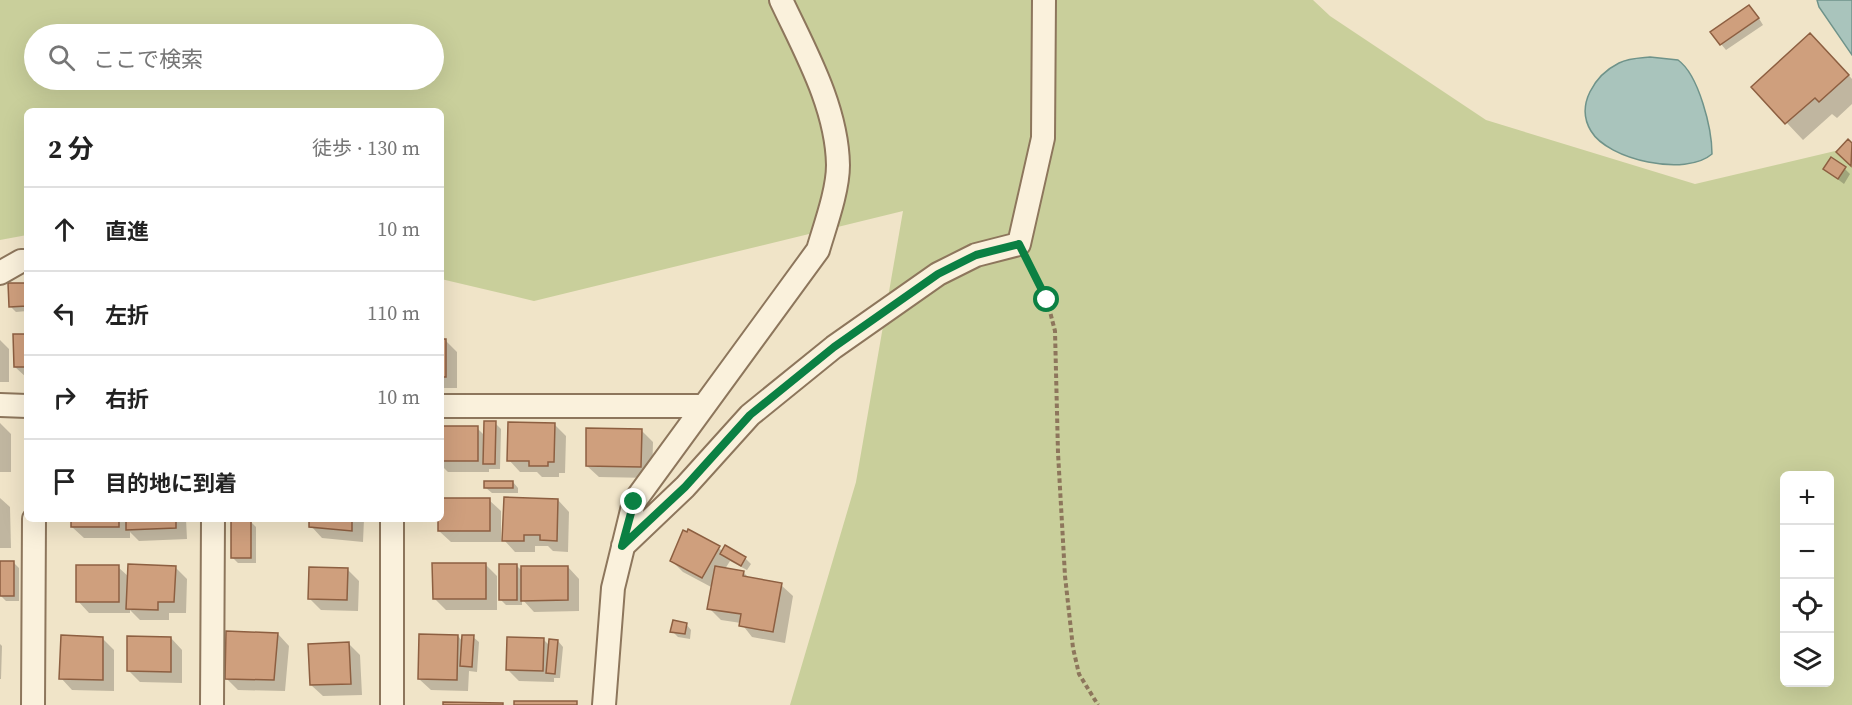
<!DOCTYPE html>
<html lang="ja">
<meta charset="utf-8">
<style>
body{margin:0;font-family:"Source Serif 4","Noto Sans JP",serif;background:#f6f6f6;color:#222}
.controls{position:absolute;right:18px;bottom:18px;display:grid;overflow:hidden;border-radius:9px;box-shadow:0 6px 24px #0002}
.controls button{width:54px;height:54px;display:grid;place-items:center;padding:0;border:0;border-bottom:2px solid #e0e0e0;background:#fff;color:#222;font:30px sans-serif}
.stop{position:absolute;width:18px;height:18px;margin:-14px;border:4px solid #0b8043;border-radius:50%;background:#fff}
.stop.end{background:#0b8043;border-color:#fff;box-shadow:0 2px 6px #0008}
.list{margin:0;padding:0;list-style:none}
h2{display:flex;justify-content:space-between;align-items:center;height:78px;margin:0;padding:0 24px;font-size:26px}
h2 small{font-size:20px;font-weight:400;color:#767676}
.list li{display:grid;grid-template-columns:39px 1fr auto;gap:18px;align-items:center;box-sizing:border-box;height:84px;padding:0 24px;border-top:2px solid #e0e0e0}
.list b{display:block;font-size:22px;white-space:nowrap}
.list em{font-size:20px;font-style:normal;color:#767676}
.icon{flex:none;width:33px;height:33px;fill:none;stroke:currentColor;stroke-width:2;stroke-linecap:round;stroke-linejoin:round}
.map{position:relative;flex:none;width:1852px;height:705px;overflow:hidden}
.search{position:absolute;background:#fff;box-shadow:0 6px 24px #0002;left:24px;top:24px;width:420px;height:66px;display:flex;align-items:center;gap:15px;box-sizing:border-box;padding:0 21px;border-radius:33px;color:#767676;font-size:22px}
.panel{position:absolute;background:#fff;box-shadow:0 6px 24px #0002;left:24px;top:108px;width:420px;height:414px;border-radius:9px}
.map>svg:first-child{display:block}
.green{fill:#c9cf9b;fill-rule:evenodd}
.water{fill:#a9c4bc;stroke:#6f938a;stroke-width:1.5}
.shadow{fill:#0003}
.building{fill:#cf9f7d;stroke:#8d5f41;stroke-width:1.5}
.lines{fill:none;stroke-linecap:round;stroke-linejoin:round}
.street-casing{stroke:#8d765c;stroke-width:26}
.path{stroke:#8d765c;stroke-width:4;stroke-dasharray:4.5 3;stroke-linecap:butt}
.street{stroke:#faf1dc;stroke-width:22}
.route{stroke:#0b8043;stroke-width:8}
</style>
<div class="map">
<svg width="1852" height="705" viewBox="0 0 1852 705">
<rect width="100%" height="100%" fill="#f0e4c8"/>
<!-- green -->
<path class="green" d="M0,0H1313L1330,16L1486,120L1695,184L1852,147V705H790L856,482L903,211L534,301L441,279V111H27V235L0,240ZM34,34H434V80H34ZM1784,476H1830V682H1784Z"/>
<!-- water -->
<path class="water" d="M1817,0H1852V55L1819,7Z
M1650,57L1678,60C1699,75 1712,129 1712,154C1686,177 1608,160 1591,131C1575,105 1595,75 1619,63C1629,58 1640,58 1650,57Z"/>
<!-- shadow -->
<path class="shadow" d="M1755,12L1763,25L1726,50L1721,44Z
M1827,51L1852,79V104L1837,118L1832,114L1803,140L1753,87Z
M1824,169H1845L1850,174L1844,184Z
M27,284V311L16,312L10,306Z
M27,336V378L15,367Z
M0,340L9,349V382H0Z
M441,341H446L457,352V388H443V397Z
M0,423L11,434V472H0Z
M495,423L501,429L500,469H489V472H448L441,465V427L477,428L485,436Z
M554,424L566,436L565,473H559V477H542L537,472H520L509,460Z
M641,430L653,442L652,478L599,477L587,466Z
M513,482L518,488V493H492L486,488Z
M0,498L10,507L11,548H0Z
M441,500H489L501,511V542H451L439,531Z
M558,500L569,512L568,552L553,551L548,546H535V552H515L504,540Z
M72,519H186L187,539L139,541L130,532V538H84L72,527Z
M311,519H364L363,542L322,538L311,526Z
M251,522L256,527V563H238L232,557Z
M689,531L723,551L745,558L751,564L747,570L730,561L725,569L743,572L750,579L781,585L793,596L785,643L752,637L741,623L721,620L709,608L713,588L683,572L671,560Z
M14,563L19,568V601H6L0,595V569Z
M485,564L497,576V610H446L434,598Z
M516,565L523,572L568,567L579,579V611L534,612L522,599V605H506L501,600Z
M118,567L129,577L175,567L187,579L186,613H169V620H140L130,610V613H89L78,601Z
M347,569L359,581L358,611L321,610L310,599Z
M686,624L691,630L690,639L678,637L672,631Z
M278,634L289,646L285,691L238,690L227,679Z
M458,636L463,642L473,637L479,642L477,672L469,671L468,691L431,690L419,679Z
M102,638L114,650V691L72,690L61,678Z
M171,638L182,650V683L140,682L128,670Z
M543,639L550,646L558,641L563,647L560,678H554V682L519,681L507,669Z
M0,644L2,646L1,679H0Z
M349,644L360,655L362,695L323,696L311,685Z"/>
<!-- building -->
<path class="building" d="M1749,5L1759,18L1720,45L1710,32Z
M1810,33L1849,75L1819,102L1815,98L1785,124L1751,87Z
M1848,139L1852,143L1851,166L1836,152Z
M1831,157L1846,167L1838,179L1823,169Z
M8,283H27V306L9,307Z
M13,334H27V367H14Z
M441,339H446V377H441Z
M484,421H496L495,464H483Z
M508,422L555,423L554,462H548V466H529V461H507Z
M441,426H478V461H441Z
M586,428L642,429L641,467L586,466Z
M484,481H513V488H484Z
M504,497L558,499L557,541L540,540V535H524V541H502Z
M441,498H490V531H438V519H441Z
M71,519H119V527H71Z
M126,519H176V528L126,530Z
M309,519H352V531L309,527Z
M231,520H251V558H231Z
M688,529L720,546L702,578L670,561L683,530L687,532Z
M725,545L746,557L741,566L720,554Z
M0,561H14V596H0Z
M432,563H486V599H433Z
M128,564L176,566L174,602H158V610L126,609Z
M499,564H517V600H499Z
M76,565H119V602H76Z
M521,566H568V600L521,601Z
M715,566L744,571L743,576L782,583L773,632L739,626L741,614L707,609Z
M309,567L348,568L347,600L308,599Z
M673,620L687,623L685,634L670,632Z
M226,631L278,633L274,680L225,679Z
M419,634L458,635L457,680L418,679Z
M61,635L103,637V680L59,679Z
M462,635H474L472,667L460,666Z
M127,636L171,637V672L127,671Z
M507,637L544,638L543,671L506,670Z
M549,639L558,640L555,674L546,673Z
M349,642L351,684L310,685L308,644Z
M514,701H577V705H514Z
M443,702L503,703V705H443Z"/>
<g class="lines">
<!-- street casing -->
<g class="street-casing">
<path id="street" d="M0,273L21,261H27
M0,405L27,406
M441,406H702
M392,519V705
M623,546L685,487L750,415L834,347L938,274L976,255L1019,244L1043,138L1044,0
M33,705L34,519
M212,705L213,519
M604,705L613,588L634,502L818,250C825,226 838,191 838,165C837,107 805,51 781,0"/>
</g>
<!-- path -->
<path class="path" d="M1030,266L1047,300L1055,331L1058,453L1065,576L1073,648L1079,674L1098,705"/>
<!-- street -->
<use href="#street" class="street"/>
</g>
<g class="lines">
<!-- route -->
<path class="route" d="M634,502L622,546L685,487L750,415L834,347L938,274L976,255L1019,244L1047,300"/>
</g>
</svg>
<div class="controls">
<button>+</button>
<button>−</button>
<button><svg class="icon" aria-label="locate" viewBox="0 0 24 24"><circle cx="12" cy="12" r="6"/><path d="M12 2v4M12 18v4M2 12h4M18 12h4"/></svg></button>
<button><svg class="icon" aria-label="layers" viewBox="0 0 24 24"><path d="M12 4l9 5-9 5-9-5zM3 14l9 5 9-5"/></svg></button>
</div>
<div class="stop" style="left:1047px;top:300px"></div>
<div class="stop end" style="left:634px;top:502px"></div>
<div class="search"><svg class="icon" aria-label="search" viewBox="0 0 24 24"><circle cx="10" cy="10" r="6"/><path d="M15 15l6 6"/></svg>ここで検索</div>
<section class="panel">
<h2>2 分<small>徒歩 · 130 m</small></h2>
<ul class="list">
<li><svg class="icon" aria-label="ahead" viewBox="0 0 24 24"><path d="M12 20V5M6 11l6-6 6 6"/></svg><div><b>直進</b></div><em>10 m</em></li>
<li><svg class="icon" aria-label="left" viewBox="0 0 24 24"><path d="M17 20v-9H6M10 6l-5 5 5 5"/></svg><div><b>左折</b></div><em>110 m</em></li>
<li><svg class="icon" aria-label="right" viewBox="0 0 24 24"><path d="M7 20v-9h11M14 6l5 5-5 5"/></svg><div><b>右折</b></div><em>10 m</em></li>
<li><svg class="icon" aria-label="arrive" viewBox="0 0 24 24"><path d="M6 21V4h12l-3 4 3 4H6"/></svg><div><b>目的地に到着</b></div></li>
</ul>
</section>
</div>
